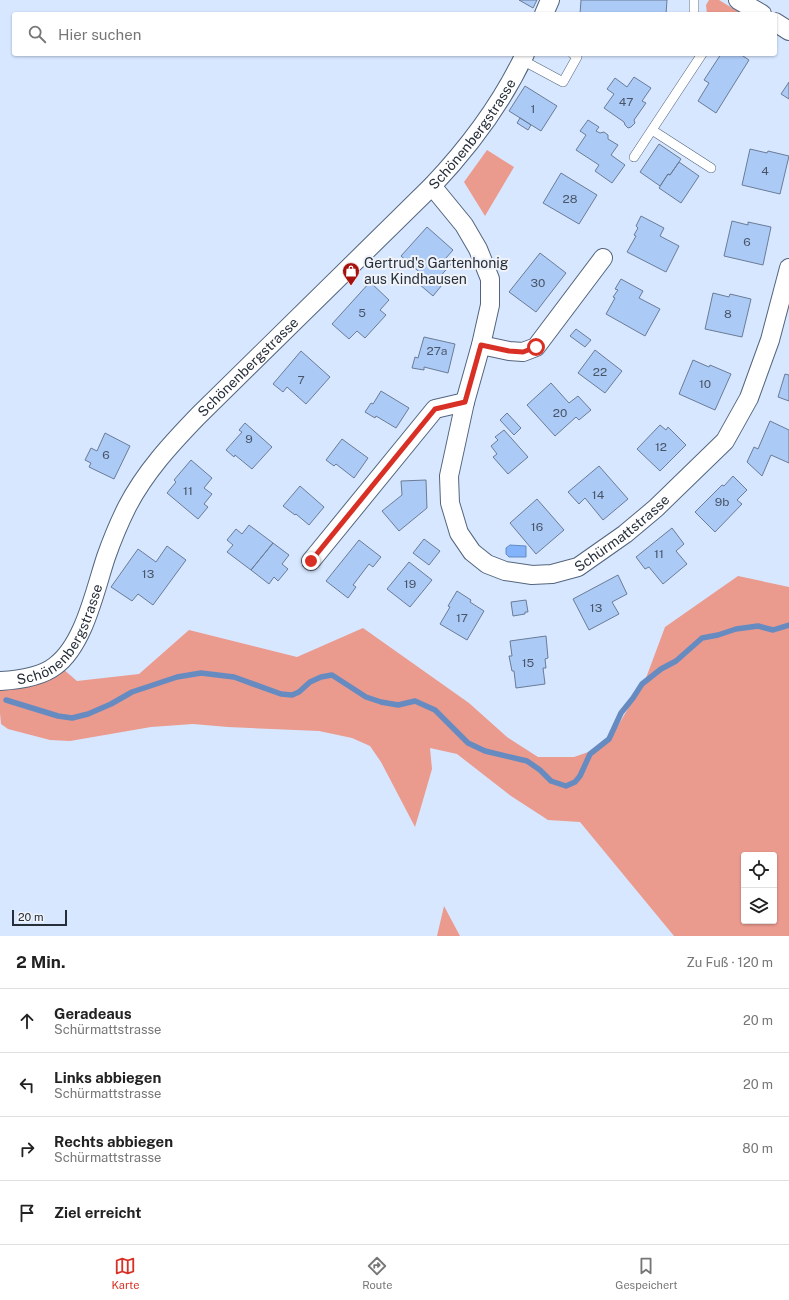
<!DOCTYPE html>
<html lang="de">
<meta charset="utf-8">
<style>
body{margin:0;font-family:"Public Sans",sans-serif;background:#f6f6f6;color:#222}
.controls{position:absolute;right:12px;bottom:12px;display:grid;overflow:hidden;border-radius:4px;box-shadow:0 1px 3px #0004}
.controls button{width:36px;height:36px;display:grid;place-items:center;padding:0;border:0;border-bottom:1px solid #e0e0e0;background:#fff;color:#222;font:20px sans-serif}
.scale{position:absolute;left:12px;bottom:10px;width:55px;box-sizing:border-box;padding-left:4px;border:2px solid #262e39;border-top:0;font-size:11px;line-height:14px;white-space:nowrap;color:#262e39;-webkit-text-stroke:3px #eff3f9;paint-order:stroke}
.stop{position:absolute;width:12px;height:12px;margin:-9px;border:3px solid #d93025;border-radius:50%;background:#fff}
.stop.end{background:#d93025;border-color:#fff;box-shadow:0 1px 4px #0008}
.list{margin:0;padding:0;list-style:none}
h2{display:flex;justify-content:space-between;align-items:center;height:52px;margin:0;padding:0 16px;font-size:17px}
h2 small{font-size:13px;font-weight:400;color:#767676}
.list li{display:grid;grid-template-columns:26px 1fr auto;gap:12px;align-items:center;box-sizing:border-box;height:64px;padding:0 16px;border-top:1px solid #e0e0e0}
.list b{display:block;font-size:15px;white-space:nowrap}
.list p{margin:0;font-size:13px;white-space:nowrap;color:#767676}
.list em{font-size:13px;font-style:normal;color:#767676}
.icon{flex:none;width:22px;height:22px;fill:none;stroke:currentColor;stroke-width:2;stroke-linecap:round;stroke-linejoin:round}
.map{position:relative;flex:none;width:789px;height:936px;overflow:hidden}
.search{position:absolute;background:#fff;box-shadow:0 1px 3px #0004;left:12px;right:12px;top:12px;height:44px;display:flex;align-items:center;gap:10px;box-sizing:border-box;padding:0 14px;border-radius:4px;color:#767676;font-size:15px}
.sheet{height:308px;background:#fff}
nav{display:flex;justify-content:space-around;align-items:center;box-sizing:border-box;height:56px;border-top:1px solid #e0e0e0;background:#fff;font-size:11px;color:#767676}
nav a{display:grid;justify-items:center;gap:2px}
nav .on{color:#d93025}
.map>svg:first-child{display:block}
.green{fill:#eb9a8e;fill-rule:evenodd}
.water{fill:#82b3fb;stroke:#668bc1}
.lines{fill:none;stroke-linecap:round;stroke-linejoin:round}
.stream{stroke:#668bc1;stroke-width:5.5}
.building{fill:#accaf6;stroke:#6a7c97}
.service-casing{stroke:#53657e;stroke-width:10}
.minor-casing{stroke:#53657e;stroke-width:20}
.service{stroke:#fff;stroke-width:9}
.minor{stroke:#fff;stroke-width:18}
.route{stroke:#d93025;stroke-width:5}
.labels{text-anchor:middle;stroke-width:4;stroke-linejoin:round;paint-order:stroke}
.number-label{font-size:12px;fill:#485568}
.street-label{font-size:14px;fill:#262e39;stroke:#eff3f9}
.poi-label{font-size:14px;fill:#262e39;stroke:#eff3f9;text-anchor:start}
</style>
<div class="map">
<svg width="789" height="936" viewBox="0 0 789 936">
<rect width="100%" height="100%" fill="#d7e7ff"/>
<!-- green -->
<path class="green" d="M709,0H719L742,14H707L706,5Z
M487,150L514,167L485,216L464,182Z
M738,576L789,587V936H674L580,822L548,820L511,796L457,754L430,748L432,769L421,807L415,827L381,762L370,746L352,738L319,731L228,727L193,724L151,727L70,741L50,740L8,729L1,724L0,713V684L63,669L77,681L139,674L189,630L297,657L363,628L469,703L507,737L538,757H574L600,748L616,729L646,678L665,627ZM744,855H774V921H744Z
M444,906L460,936H437Z"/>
<!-- water -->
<path class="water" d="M510,545L526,546V557H509L506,554V548Z"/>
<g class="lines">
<!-- stream -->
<path class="stream" d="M6,700L58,716L72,718L88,714L111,704L132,692L177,677L201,673L234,677L281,694L292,695L299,692L310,682L321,677L332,675L366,697L381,702L398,705L415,701L435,710L468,743L485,751L527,761L540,770L551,781L566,786L575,782L580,776L590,754L609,739L621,713L633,698L642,684L661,669L676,661L702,638L718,635L736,629L758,626L773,630L789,625"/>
</g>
<!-- building -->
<path class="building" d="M519,0H537L533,8Z
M581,0H667L666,14H580Z
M721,54H740L749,60L716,113L698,101L709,83L704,80Z
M634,77L651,88L642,101L646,103L634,120L635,123L631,127L628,128L625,125L624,122L604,108L614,94L607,89L615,78L627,87Z
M789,82V99L781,94Z
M525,86L557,106L541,131L509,111Z
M520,118L531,125L528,130L517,123Z
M588,120L599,127L596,131L600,133L604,132L608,135V139L618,145L611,155L625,165L612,183L595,171L599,165L576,150L586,135L580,131Z
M659,144L681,159L670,175L668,174L660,186L640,172Z
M750,149L767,153L768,151L789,156L780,194L742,185Z
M679,162L699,176L681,203L659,188L668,174L670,175Z
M561,173L597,195L579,224L543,203Z
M641,216L664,228L660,236L679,246L666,272L627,252L636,236L634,235L638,228L636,226Z
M732,221L748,225V222L771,227L763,265L724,256Z
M427,227L453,250L446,258L452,263L437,280L442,285L433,296L419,284L425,277L401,256Z
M540,253L566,273L536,312L509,292Z
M621,279L643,291L639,298L660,309L645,336L606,314L615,298L613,297L618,290L615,289Z
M370,282L389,300L380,310L386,315L365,338L357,331L349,339L332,324Z
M713,293L729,297L730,294L751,299L742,337L705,329Z
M576,329L591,340L585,347L570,336Z
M424,337L455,344L448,373L424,367V370L412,368L415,357L418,358Z
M595,350L622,371L605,393L578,373Z
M301,351L330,377L306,404L287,387L283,392L273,384Z
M693,360L709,367L710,365L731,374L715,410L679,394Z
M785,374L789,375V401L778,397Z
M551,383L569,403L578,396L591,410L579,420L576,417L555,436L527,405Z
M381,391L409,408L396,428L376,416L375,418L365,412L371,403L373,404Z
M507,413L521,428L514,435L500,420Z
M770,421L789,430V463L771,455L762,476L747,462L754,447L758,449Z
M245,423L272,447L252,469L235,455L234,457L226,450L242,432L239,430Z
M660,425L666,430L668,427L686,445L660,471L637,449Z
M504,430L528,457L508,474L493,457L497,454L491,446L498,440L495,437Z
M105,433L130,446L114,479L89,467L91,463L85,460L91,448L97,451Z
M342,439L368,458L354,478L336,464L334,466L326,460Z
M191,460L212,478L204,488L212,494L204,504L208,507L198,519L167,493L176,482L174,480Z
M599,466L628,499L603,520L585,498L579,504L568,492Z
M733,476L747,490L737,500L742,504L715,532L695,512L722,485L724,486Z
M426,480L427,508L399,531L382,511L402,495L401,481Z
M300,486L324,507L309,525L296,514L295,515L283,506Z
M537,499L564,530L536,554L510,523Z
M249,525L273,543L251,570L227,552L233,545L227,540L236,529L242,534Z
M672,528L684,544L676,551L687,564L663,584L649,567L645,569L636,557Z
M424,539L440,551L429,565L413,553Z
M359,540L381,557L373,567L369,564L353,585L356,587L348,598L326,581Z
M273,543L289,555L282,564L288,569L278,581L274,577L269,584L251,570Z
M167,546L186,560L153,605L138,594L132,601L111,587L138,549L156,562Z
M409,562L432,580L410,607L387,589Z
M618,575L627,594L612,602L619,614L589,630L573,599Z
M457,591L471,600L470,602L484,611L467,640L440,624L450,607L448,606Z
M526,600L528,612H525V614L513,616L511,602Z
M546,636L548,658L545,659L546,668H543L545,684L516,688L514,671H512L509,656H512L510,641Z"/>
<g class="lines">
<!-- service casing -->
<g class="service-casing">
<path id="service" d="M694,14V0
M522,60L563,82L577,57L573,54
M652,130L711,168
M634,157L702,54"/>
</g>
<!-- minor casing -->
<g class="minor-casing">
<g id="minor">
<path d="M738,0L762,14"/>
<path d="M544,14L550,0"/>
<path d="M775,22L789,31"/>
<path id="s1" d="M432,186L464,225L478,249L490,279V305L481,345L465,402L449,476L450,503L459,533L472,552L487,564L505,571L532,575L552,574L578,567L625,534L656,508L725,441L749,398L770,340L789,268"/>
<path d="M481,345L509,351L523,352L536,347L603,258"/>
<path d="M311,561L435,409L465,402"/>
<path id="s2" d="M0,681C18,680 41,677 55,666C84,645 95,590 106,557C112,540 119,523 127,507C145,472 171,444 198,416L432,186C469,147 502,103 525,54"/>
</g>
</g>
<!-- service -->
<use href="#service" class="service"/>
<!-- minor -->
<use href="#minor" class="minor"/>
</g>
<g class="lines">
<!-- route -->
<path class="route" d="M311,561L435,409L465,402L481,345L509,351L523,352L536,347"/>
</g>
<!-- icons -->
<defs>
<g id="shop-pin" transform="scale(0.9)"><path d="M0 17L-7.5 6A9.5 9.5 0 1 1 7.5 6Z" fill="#a6110b" stroke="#eff3f9"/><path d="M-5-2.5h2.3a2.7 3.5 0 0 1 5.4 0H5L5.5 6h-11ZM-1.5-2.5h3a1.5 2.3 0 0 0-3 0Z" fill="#fff"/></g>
</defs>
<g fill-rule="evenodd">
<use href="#shop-pin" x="351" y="271"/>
</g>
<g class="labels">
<!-- number labels -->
<g class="number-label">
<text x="626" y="106">47</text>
<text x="533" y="113">1</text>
<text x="765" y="175">4</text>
<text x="570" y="203">28</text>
<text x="747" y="246">6</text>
<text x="538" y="287">30</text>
<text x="362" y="317">5</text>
<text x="728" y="318">8</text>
<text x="437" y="355">27a</text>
<text x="600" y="376">22</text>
<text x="301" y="384">7</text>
<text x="705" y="388">10</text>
<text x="560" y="417">20</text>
<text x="249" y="443">9</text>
<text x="661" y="451">12</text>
<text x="106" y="459">6</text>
<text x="188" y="495">11</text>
<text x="598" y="499">14</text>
<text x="722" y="506">9b</text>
<text x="537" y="531">16</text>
<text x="659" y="558">11</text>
<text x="148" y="578">13</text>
<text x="410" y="588">19</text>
<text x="596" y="612">13</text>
<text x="462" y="622">17</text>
<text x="528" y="667">15</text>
</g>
<!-- street labels -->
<g class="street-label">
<text dy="5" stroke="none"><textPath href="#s2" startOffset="744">Schönenbergstrasse</textPath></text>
<text dy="5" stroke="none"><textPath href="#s2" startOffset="420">Schönenbergstrasse</textPath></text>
<text dy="5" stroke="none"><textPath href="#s1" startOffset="562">Schürmattstrasse</textPath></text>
<text dy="5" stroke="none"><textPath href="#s2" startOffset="84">Schönenbergstrasse</textPath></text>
</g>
<!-- poi labels -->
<g class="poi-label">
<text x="364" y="268">Gertrud's Gartenhonig<tspan x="364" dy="16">aus Kindhausen</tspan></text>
</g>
</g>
</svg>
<div class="controls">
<button><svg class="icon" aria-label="locate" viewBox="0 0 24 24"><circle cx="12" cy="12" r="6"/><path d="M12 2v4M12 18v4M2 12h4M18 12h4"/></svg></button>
<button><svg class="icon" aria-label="layers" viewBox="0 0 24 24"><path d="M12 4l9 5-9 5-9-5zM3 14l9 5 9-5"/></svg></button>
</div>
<div class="scale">20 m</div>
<div class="stop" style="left:536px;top:347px"></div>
<div class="stop end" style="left:311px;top:561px"></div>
<div class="search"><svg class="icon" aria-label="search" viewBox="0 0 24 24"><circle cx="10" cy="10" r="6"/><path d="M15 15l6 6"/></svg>Hier suchen</div>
</div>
<section class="sheet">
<h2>2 Min.<small>Zu Fuß · 120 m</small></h2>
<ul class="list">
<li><svg class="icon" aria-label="ahead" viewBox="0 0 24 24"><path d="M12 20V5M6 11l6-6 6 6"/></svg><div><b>Geradeaus</b><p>Schürmattstrasse</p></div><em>20 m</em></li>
<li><svg class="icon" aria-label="left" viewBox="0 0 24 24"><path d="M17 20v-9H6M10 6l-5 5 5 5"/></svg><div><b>Links abbiegen</b><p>Schürmattstrasse</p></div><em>20 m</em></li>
<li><svg class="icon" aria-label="right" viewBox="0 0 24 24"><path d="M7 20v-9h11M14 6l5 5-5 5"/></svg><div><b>Rechts abbiegen</b><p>Schürmattstrasse</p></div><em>80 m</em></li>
<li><svg class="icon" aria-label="arrive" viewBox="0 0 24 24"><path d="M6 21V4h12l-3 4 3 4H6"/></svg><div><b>Ziel erreicht</b></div></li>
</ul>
</section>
<nav>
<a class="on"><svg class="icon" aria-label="map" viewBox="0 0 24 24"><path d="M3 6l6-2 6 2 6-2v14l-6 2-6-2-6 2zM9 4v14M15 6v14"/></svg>Karte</a>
<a><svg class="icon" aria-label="directions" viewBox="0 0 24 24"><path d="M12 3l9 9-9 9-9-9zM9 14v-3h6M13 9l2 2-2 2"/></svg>Route</a>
<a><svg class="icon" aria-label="saved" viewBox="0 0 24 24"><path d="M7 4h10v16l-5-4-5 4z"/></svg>Gespeichert</a>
</nav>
